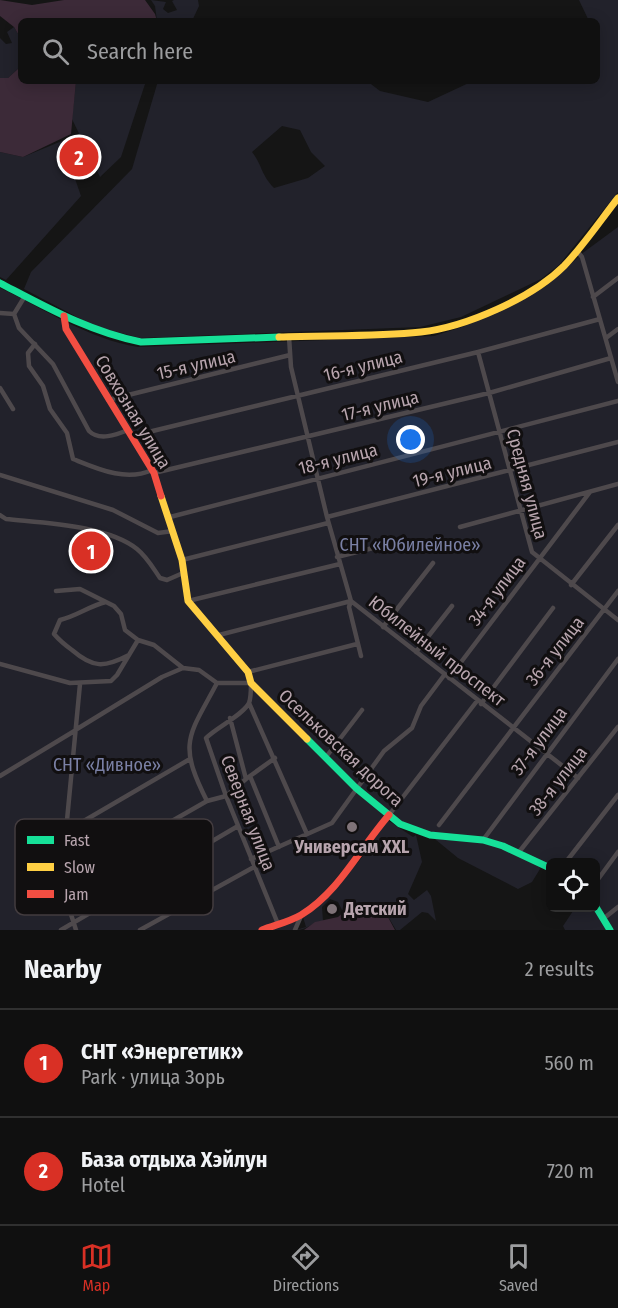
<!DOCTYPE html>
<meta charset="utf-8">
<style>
body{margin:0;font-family:"Fira Sans Condensed",sans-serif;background:#1e1e1e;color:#f1f3f6}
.controls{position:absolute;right:18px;bottom:18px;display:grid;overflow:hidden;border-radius:9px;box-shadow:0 3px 15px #0003}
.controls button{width:54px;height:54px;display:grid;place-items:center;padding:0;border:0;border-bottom:2px solid #303030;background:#101010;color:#f1f3f6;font:30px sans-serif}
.you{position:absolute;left:411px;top:440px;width:21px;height:21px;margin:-15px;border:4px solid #fff;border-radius:50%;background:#1a73e8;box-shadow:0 0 0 9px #1a73e833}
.badge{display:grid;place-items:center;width:39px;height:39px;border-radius:50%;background:#d93025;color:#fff;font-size:20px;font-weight:700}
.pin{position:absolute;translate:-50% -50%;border:3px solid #fff;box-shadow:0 2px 6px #0006}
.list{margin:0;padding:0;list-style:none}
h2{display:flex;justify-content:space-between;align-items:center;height:78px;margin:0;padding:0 24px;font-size:26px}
h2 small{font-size:20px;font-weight:400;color:#9c9d9f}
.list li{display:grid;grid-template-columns:39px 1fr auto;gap:18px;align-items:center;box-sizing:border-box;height:108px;padding:0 24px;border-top:2px solid #303030}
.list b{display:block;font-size:22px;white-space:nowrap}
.list p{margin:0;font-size:20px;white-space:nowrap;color:#9c9d9f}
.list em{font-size:20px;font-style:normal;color:#9c9d9f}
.icon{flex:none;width:33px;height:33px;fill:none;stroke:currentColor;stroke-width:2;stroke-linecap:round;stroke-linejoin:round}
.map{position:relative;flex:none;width:618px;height:930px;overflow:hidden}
.search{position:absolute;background:#101010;box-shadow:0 3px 15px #0003;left:18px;right:18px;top:18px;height:66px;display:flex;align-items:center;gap:15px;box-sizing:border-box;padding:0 21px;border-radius:9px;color:#9c9d9f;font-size:22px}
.sheet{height:294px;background:#101010}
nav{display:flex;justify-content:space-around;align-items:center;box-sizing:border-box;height:84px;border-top:2px solid #303030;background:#101010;font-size:16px;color:#9c9d9f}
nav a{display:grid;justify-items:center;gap:3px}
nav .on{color:#d93025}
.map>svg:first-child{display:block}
.green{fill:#22222b;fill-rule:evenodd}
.water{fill:#3c2a38}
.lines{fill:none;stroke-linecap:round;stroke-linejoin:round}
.street{stroke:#4e494c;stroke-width:4.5}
.fast{stroke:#16e098;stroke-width:7}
.slow{stroke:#ffcf43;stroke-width:7}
.jam{stroke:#f24e42;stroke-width:7}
.poi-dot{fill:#7f7378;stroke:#110f10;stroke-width:2}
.labels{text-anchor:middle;stroke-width:6;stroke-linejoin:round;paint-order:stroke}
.street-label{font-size:18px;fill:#b8a5ae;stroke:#110f10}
.park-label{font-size:18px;fill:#7a80a5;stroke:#110f10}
.poi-label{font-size:18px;font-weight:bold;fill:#b8a5ae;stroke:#110f10}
.key{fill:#110f10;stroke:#433c3f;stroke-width:1.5}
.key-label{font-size:16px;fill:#b8a5ae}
</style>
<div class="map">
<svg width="618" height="930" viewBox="0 0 618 930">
<rect width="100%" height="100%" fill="#151515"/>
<!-- green -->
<path class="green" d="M151,0L166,2L163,9L168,13L177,10L172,1L174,0H198L199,6L192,21H157L155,6Z
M579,0H618V192L559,265L541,279L461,317L420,327L140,338L94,326L24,289L31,272L132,169L158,81H367L380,91L428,102L473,81H527L528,83L535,81H597V49L599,47L597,21H589ZM282,126L300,130L311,152L325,166L308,178L274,188C260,173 263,166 252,152Z
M14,27L21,39L19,68L8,78H0V38L6,44L12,43L7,32Z
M76,81H146L121,157L100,177L72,119Z
M62,141L81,196L6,280L0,277V152L23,157Z
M618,227V930H565L563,926L575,908H596V862H550V872L539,864L540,869L532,882L518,889L458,858L430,835L389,815L318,900L301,915L295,930H0V288C45,309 88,339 138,347L434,336L465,326L546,286L584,252Z
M385,821H389L413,837L416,835L422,862L408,894L414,900L427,890L431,896L436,921L428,913L422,912L400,930H396L383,908L370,902L343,912L338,902L330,899L322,907L323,921C312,922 307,930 296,930L306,927L303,917C326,894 353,872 371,845C376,837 378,829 385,821Z"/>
<!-- water -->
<path class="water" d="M0,0L32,5L64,0H145L155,14L157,21H21V39L14,27L0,16Z
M21,56V81H76L71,134L23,157L0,152V78H8L19,68Z
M370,902L383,908L395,930H304L315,922L338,917L350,907H362Z"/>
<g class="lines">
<!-- street -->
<path class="street" d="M577,251L582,257L618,382
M25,296L14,314L19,328L53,364L89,431C99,441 116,435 128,430
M593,297L618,278
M0,313L14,314
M289,337L291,367L327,517L351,601L578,778
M606,338L618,329
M35,344L28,353L29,366L43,386L50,409L67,433L73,459C98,469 126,482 152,470
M478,352L532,552L618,620
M0,388L13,409
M108,400L290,355
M132,436L478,352L600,319
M154,473L489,393L611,358
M0,475L113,510L158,533L173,531
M0,515L6,519C43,523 107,525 137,549C147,557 153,568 160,578L167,580L183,573
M170,517L618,401
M327,517L618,442
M460,527L618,484
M337,557L401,541
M182,560L328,523
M571,585L618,525
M56,591L80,589L114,606L121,614L125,630L138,640
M188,601L340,564
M351,601L349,607L361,656
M106,602C89,606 77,616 60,620L54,634C60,641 65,645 72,650C93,668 104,668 129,655
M383,627L433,563
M219,635L351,601
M416,652L452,606
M0,664L70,683L111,681L117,675L138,640L154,645L183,668L199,670L217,683H251C251,689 251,698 249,703C243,715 217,727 206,738L226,796L278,924
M248,672L357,644
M449,678L590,492
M249,703L307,834
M481,704L553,608
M230,718L246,779L250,776L279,847
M77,729L162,677L183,668
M326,757L362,710
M0,776L76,730
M250,776L275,758
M207,801C177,742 189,736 217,683
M389,815L477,701
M439,825L618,591
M483,840L618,659
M519,852L618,727
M22,857L190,759
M251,859L332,823L384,751L412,728L421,706L445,674
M566,862L618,795
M596,882L618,852
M30,902L207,801L226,796L246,779
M603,919L618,907
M61,930L238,826
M76,930L61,883L80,684
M140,930L254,867
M295,930L301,916"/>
<!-- fast -->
<path class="fast" d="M0,283C46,307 90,332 141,342L279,337
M307,739L356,788L400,824L430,835L483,840L503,846L550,868
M596,907L610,930"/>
<!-- slow -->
<path class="slow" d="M279,337C326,335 374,337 421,332C466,327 532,298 564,266C584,245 600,221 618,198
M161,496L182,560L188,601L248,672L251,683L307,739"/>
<!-- jam -->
<path class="jam" d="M64,316L66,329L154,473L161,496
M262,930C275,925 289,922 301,915C339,892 360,848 389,815"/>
</g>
<!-- markers -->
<g class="poi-dot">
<circle cx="352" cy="827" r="6"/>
<circle cx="332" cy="909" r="6"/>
</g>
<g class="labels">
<!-- street labels -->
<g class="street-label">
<text transform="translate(196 365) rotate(-13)" y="6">15-я улица</text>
<text transform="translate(363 366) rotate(-14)" y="6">16-я улица</text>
<text transform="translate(380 406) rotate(-14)" y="6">17-я улица</text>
<text transform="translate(133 412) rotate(59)" y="6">Совхозная улица</text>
<text transform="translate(338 459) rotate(-14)" y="6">18-я улица</text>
<text transform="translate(452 472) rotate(-14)" y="6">19-я улица</text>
<text transform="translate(527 484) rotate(75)" y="6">Средняя улица</text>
<text transform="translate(497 591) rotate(-53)" y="6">34-я улица</text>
<text transform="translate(437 651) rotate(38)" y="6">Юбилейный проспект</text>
<text transform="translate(555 651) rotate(-52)" y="6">36-я улица</text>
<text transform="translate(539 741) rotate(-53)" y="6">37-я улица</text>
<text transform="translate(341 748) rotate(43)" y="6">Осельковская дорога</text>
<text transform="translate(558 781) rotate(-52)" y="6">38-я улица</text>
<text transform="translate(248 813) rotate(69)" y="6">Северная улица</text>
</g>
<!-- park labels -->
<g class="park-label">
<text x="410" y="551">СНТ «Юбилейное»</text>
<text x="107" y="771">СНТ «Дивное»</text>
</g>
<!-- poi labels -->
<g class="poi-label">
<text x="352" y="853">Универсам XXL</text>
<text x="344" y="915" text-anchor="start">Детский</text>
</g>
</g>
<!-- legend -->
<rect x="15" y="819" width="198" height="96" rx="9" class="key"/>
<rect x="27" y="836" width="27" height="8" fill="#16e098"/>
<rect x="27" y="863" width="27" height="8" fill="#ffcf43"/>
<rect x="27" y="890" width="27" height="8" fill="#f24e42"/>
<g class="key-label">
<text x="64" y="846">Fast</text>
<text x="64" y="873">Slow</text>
<text x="64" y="900">Jam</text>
</g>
</svg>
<div class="controls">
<button><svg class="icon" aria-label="locate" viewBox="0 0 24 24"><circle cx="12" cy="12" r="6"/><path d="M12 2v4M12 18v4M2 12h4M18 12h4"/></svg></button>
</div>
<div class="you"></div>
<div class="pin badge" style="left:91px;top:551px">1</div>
<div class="pin badge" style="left:79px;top:157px">2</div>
<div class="search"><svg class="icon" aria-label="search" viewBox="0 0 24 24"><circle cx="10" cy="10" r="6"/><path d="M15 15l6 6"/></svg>Search here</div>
</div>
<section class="sheet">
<h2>Nearby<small>2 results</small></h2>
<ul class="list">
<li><span class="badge">1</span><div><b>СНТ «Энергетик»</b><p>Park · улица Зорь</p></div><em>560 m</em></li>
<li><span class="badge">2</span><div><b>База отдыха Хэйлун</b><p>Hotel</p></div><em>720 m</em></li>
</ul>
</section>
<nav>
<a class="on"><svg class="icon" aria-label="map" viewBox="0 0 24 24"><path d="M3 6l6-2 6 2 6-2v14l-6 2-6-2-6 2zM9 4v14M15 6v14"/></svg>Map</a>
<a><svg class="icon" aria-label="directions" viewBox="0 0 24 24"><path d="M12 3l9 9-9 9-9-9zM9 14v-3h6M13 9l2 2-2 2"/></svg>Directions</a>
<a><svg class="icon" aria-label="saved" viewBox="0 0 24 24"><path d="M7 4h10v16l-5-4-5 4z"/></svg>Saved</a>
</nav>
